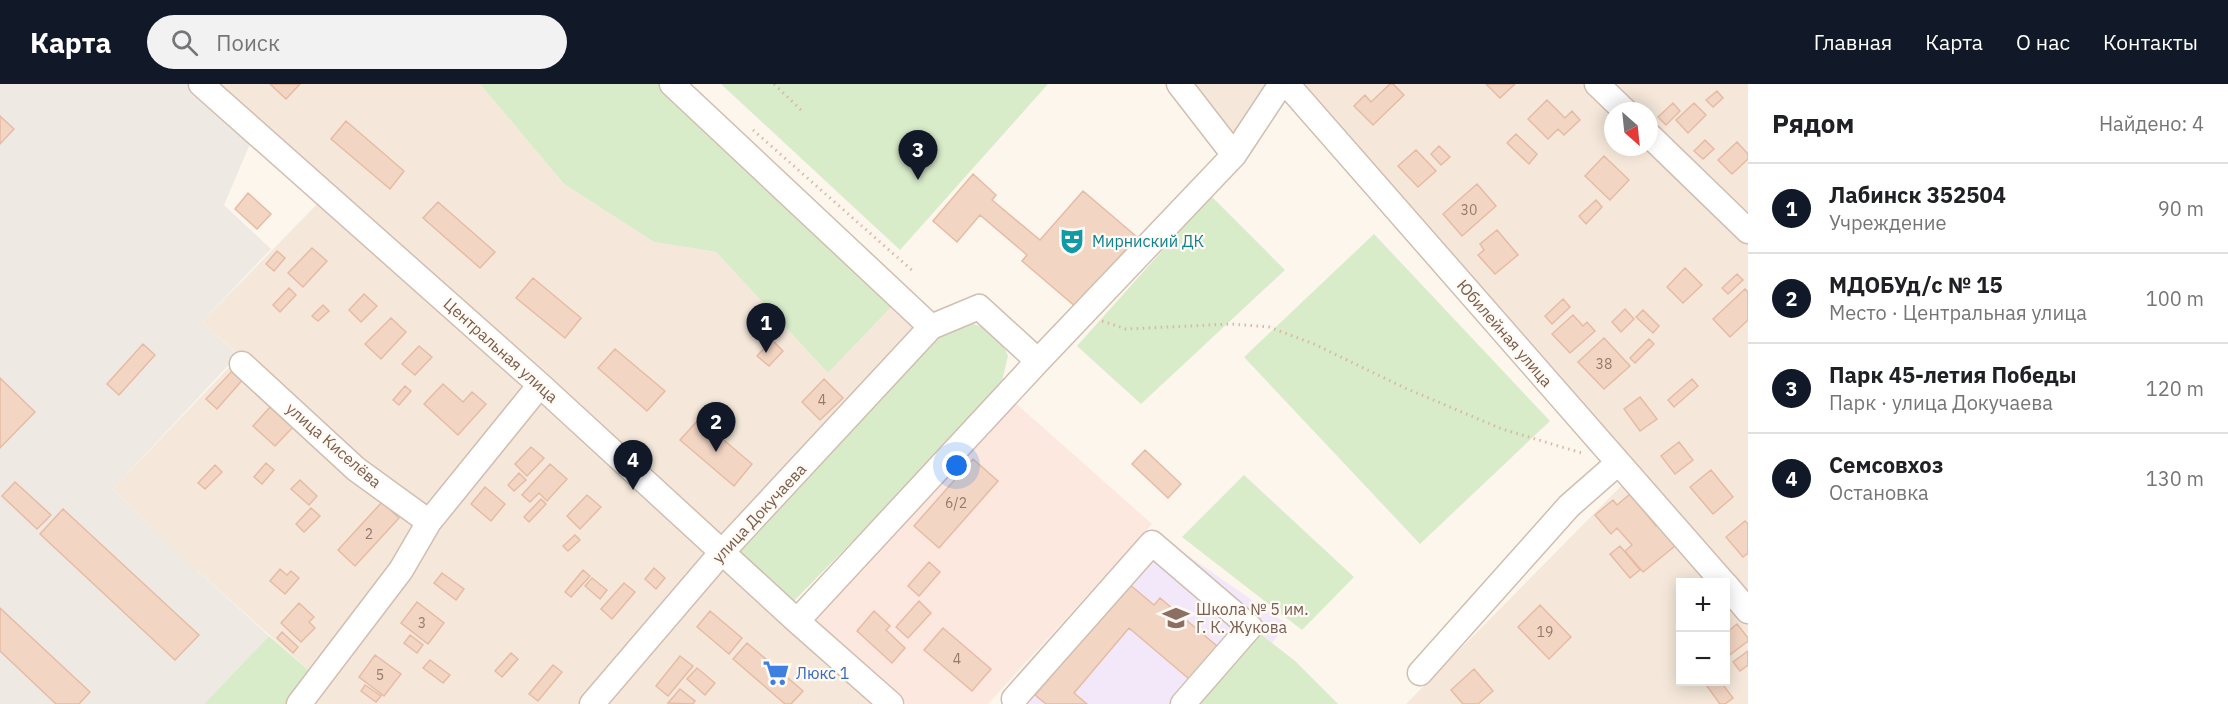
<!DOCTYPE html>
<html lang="ru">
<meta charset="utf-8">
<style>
body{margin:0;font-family:"IBM Plex Sans",sans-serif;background:#f2f2f2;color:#202124}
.controls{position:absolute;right:18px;bottom:18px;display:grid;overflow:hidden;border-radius:0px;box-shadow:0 3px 15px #0003}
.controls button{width:54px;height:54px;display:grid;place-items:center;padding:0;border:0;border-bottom:2px solid #e0e0e0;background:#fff;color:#202124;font:30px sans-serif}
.compass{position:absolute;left:1604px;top:18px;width:54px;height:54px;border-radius:50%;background:#fff;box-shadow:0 3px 15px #0003;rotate:153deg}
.you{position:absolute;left:957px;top:382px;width:21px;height:21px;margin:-15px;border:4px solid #fff;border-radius:50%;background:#1a73e8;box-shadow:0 0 0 9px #1a73e833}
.badge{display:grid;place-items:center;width:39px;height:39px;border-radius:50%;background:#111827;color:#fff;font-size:20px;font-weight:700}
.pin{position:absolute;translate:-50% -50px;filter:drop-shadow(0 2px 3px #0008)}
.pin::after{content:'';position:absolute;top:32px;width:21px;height:18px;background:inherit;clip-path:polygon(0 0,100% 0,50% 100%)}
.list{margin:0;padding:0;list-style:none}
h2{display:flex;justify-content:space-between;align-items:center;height:78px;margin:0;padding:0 24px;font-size:26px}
h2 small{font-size:20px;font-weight:400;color:#757577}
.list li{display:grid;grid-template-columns:39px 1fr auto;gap:18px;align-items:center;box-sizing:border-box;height:90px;padding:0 24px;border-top:2px solid #e0e0e0}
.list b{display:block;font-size:22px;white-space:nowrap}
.list p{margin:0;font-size:20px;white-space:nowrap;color:#757577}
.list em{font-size:20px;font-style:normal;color:#757577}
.icon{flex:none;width:33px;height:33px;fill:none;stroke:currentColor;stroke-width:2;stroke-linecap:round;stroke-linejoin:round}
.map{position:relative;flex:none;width:1748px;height:620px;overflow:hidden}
header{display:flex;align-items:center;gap:36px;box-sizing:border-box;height:84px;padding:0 30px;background:#111827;color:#fff}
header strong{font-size:28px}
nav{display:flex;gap:33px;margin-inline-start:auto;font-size:21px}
.search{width:420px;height:54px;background:#f2f2f2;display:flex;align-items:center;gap:15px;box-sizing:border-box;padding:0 21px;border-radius:33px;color:#757577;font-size:22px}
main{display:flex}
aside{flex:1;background:#fff}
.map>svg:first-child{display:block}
.residential{fill:#f5e8da}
.commercial{fill:#fde8e0}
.industrial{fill:#efe9e4}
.education{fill:#f3e8fa}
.green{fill:#d8ecc9}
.building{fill:#f3d5c3;stroke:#e6bba3;stroke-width:1.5}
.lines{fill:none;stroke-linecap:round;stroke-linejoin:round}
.minor-casing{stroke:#d1beb0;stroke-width:27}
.path{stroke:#d9b8a5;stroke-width:3;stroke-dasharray:1.5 4.5;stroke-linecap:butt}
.minor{stroke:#fff;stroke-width:24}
.labels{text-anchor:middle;stroke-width:4.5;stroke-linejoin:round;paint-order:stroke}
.number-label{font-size:14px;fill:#987a6a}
.culture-label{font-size:16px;fill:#0d838f;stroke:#fffaf3;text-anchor:start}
.street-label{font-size:16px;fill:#7a5c4d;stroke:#fffaf3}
.education-label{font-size:16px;fill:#785e54;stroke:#fffaf3;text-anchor:start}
.shop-label{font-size:16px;fill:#366cbe;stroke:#fffaf3;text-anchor:start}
</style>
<header>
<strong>Карта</strong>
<div class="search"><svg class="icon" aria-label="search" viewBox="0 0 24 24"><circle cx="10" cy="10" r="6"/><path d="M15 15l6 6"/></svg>Поиск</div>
<nav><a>Главная</a><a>Карта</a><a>О нас</a><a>Контакты</a></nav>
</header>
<main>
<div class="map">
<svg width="1748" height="620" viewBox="0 0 1748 620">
<rect width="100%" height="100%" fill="#fdf6ec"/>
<!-- residential -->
<path class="residential" d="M215,0H480L564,100L654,158L716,168L828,289L897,217L921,240L723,460Z
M1188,0H1271L1233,59Z
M1295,0H1588L1613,27V63H1649L1748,155V518Z
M1608,0H1748V137L1649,40V27H1636Z
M322,115L530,301L425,429L359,380L202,238Z
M233,279L421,440L314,591L188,478L113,405Z
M539,311L711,472L582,620H305L433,442Z
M1628,395L1717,498H1680V598H1726V508L1748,535V620H1406Z
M722,482L877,620H604Z"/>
<!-- commercial -->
<path class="commercial" d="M1012,316L1152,440L988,620H907L811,533Z"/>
<!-- industrial -->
<path class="industrial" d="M0,0H189L253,53L224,121L271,165L202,238L238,271L113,405L188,478L269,552L204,620H0Z"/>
<!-- education -->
<path class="education" d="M1151,446L1287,540L1272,559L1295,577L1338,620H1020L1064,546Z"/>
<!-- green -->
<path class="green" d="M480,0H664L897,217L828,289L716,168L654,158L564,100Z
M721,0H1048L900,166Z
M1211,112L1285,186L1141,320L1077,262Z
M1374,150L1550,337L1420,460L1244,273Z
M973,240L986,244L1000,254L1008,272L1002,297L921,387L794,517L768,493L733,467L944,248Z
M1244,391L1354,493L1302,546L1182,453Z
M1254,545L1295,577L1338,620H1191Z
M269,552L314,591L291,620H204Z"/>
<!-- building -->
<path class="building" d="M270,0H300L286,15Z
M1390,0H1393L1404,11L1373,41L1354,22L1365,11L1371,18Z
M1486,0H1515L1500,14Z
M1717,7L1723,14L1713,23L1706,16Z
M1547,16L1565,34L1572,27L1580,36L1564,51L1558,45L1548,55L1528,35Z
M1673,19L1680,27L1666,41L1658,33Z
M1694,19L1706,31L1688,49L1676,36Z
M0,32L14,45L0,60Z
M346,37L404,87L390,105L331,55Z
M1516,50L1537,70L1529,80L1507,59Z
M1705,56L1714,65L1703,75L1694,67Z
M1737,58L1748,70V75L1732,90L1718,76Z
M1439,62L1450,73L1441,81L1431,70Z
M1416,66L1436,87L1418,103L1398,82Z
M1604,72L1629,96L1610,116L1585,92Z
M973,90L996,111L992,116L1040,156L1083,107L1137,153L1076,223L1022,177L1027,171L980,131L957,158L933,137Z
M1477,100L1496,122L1462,152L1443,130Z
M248,109L271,130L257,145L235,125Z
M1596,116L1602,123L1586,140L1579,132Z
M438,118L495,168L480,184L423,134Z
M1497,146L1518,171L1495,190L1478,171L1484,166L1480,160Z
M312,164L327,177L303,203L288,189Z
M277,167L285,174L274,187L266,180Z
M1685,184L1702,201L1683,219L1667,203Z
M1737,190L1743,196L1728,210L1722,204Z
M533,194L581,234L565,254L516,214Z
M289,204L296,211L280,228L273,221Z
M1745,205L1748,208V236L1730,253L1713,235Z
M364,210L377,222L361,238L349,226Z
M1563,215L1570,223L1552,240L1545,232Z
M323,221L329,227L318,237L312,232Z
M1625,225L1634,235L1621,248L1612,238Z
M1643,226L1659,242L1653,249L1636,233Z
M1573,231L1583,242L1587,238L1595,247L1570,269L1552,250Z
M391,234L406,248L381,275L365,260Z
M1604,254L1630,282L1604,305L1578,278Z
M1649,255L1654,260L1635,279L1630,274Z
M772,256L783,267L769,282L757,272Z
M143,260L155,271L119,311L107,300Z
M419,262L432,273L415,291L402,280Z
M615,265L665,307L647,327L598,284Z
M235,284L245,293L217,325L206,315Z
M0,294L35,328L0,364Z
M824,295L843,314L820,336L802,318Z
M1692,295L1698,302L1674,323L1668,316Z
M443,300L463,318L472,308L486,320L458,351L424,320Z
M405,302L411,307L399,321L393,316Z
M1640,313L1657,335L1640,347L1624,325Z
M271,322L294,342L275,362L253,342Z
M699,335L752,380L734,402L680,356Z
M1679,358L1693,376L1675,390L1661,372Z
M531,363L544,374L527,392L515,380Z
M1145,366L1181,400L1168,414L1132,380Z
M973,375L998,397L939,464L914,442Z
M266,379L274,386L262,400L254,393Z
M550,380L567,395L547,417L539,409L530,418L522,411Z
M215,381L222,388L205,405L198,399Z
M1711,386L1733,413L1713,430L1690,403Z
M519,389L526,396L514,407L508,401Z
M300,396L317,412L309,421L291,405Z
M15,398L51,431L37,445L2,412Z
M485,403L505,420L491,437L471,420Z
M1630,410L1656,442L1662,437L1680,458L1643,488L1625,467L1632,461L1617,444L1611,450L1595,431L1613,416L1617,421Z
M587,411L601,423L580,445L567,432Z
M541,415L546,420L529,438L524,433Z
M382,418L399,434L355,482L338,466Z
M311,424L320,432L304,448L296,440Z
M63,425L199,551L175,576L40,450Z
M1745,437L1748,440V469L1743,473L1726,453Z
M575,451L580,456L568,467L563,462Z
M1620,462L1640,486L1630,494L1610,470Z
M929,478L940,488L919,512L908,502Z
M654,484L665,494L656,505L645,495Z
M280,485L287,491L291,487L299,494L285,510L270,497Z
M583,486L590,492L571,513L565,508Z
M442,489L464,505L456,516L434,499Z
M592,494L607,506L600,515L585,502Z
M624,499L635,508L612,535L601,525Z
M1129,500L1154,521L1160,514L1223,567L1195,600L1129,544L1074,609L1087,620H1046L1035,611Z
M919,517L931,529L908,554L896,543Z
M417,518L444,539L428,560L401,539Z
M299,519L314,533L309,538L315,544L301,558L281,539Z
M1540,521L1571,553L1549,575L1518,543Z
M0,524L90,608L79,620H56L0,567Z
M710,527L742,554L729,570L697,543Z
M874,527L890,542L886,546L905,564L892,579L857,547Z
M1737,540L1748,554V557L1727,573L1726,549Z
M943,544L991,585L972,607L924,566Z
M282,548L298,563L293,569L277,554Z
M410,551L423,561L417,569L404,559Z
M747,559L803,607L791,620H785L733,575Z
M1748,567V581L1740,587L1733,578Z
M511,569L518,575L502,593L495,587Z
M375,571L401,590L384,612L359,593Z
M680,572L693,582L668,612L656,602Z
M430,576L450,591L443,599L423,584Z
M553,581L562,588L538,617L529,610Z
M697,584L715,599L705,611L687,595Z
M1474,585L1493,607L1478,620H1463L1451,606Z
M1704,598H1721L1733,614L1725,620H1720Z
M365,601L381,612L376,618L361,607Z
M680,605L695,617L693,620L668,619Z"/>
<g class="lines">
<!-- minor casing -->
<g class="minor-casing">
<path id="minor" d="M201,0L540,301L797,537L891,620
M672,0L931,243L979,223L1038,277
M1179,0L1234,71
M1287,0L1723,498
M1597,0L1625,27
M1649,51L1748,147
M242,280L356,385L429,438
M1726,501L1748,527
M797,537L1038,277L1234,71L1281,0
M1420,589L1569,422L1618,379
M1014,615L1152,459L1250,543L1183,620
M299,620L401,486L429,438L540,301
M592,620L722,468L931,243"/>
</g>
<!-- path -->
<path class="path" d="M774,0L802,27
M753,46L914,188
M1102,237L1126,245L1232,240L1269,243L1314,260L1405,304L1502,345L1582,369"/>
<!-- minor -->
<use href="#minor" class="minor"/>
</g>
<!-- icons -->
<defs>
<g id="theatre-bare" transform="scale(2.07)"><path d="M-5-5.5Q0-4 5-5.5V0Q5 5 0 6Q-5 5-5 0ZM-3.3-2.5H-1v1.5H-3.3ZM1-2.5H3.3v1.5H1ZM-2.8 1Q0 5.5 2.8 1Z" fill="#0f9aa8" stroke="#fffaf3" stroke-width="2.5" paint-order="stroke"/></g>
<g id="school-bare" transform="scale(2.07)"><path d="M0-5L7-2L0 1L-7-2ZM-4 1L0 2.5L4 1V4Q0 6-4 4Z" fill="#8d6e63" stroke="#fffaf3" stroke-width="2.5" paint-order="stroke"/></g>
<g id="supermarket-bare" transform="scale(2.07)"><path d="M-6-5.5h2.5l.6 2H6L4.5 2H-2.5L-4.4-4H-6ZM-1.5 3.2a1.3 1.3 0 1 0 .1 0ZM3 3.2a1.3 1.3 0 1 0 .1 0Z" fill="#3f7fe0" stroke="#fffaf3" stroke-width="2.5" paint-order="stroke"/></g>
</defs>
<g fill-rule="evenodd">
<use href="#theatre-bare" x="1072" y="157"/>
<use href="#school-bare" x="1176" y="534"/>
<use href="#supermarket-bare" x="776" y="589"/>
</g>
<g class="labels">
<!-- number labels -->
<g class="number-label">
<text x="1469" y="131">30</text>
<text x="1604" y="285">38</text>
<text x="822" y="321">4</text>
<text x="956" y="424">6/2</text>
<text x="369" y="455">2</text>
<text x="422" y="544">3</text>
<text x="1545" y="553">19</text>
<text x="957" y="580">4</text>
<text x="380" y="596">5</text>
</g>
<!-- culture labels -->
<g class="culture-label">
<text x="1092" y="163">Мирниский ДК</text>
</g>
<!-- street labels -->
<g class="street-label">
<text transform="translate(1505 249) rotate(49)" y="6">Юбилейная улица</text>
<text transform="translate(501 266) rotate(42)" y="6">Центральная улица</text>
<text transform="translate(334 361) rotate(41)" y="6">улица Киселёва</text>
<text transform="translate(759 429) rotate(-47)" y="6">улица Докучаева</text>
</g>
<!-- education labels -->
<g class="education-label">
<text x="1196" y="531">Школа № 5 им.<tspan x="1196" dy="18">Г. К. Жукова</tspan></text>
</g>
<!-- shop labels -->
<g class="shop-label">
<text x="796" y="595">Люкс 1</text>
</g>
</g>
</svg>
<div class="controls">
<button>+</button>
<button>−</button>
</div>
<svg class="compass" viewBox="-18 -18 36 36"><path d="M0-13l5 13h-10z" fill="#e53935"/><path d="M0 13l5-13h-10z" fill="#757577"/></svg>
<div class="you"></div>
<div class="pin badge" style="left:766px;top:269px">1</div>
<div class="pin badge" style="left:716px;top:368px">2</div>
<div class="pin badge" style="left:918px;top:96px">3</div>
<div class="pin badge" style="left:633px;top:406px">4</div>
</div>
<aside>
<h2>Рядом<small>Найдено: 4</small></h2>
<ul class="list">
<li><span class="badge">1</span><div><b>Лабинск 352504</b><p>Учреждение</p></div><em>90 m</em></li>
<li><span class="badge">2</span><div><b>МДОБУд/с № 15</b><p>Место · Центральная улица</p></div><em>100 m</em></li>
<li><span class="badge">3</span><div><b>Парк 45-летия Победы</b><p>Парк · улица Докучаева</p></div><em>120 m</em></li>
<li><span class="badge">4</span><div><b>Семсовхоз</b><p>Остановка</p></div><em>130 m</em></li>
</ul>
</aside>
</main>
